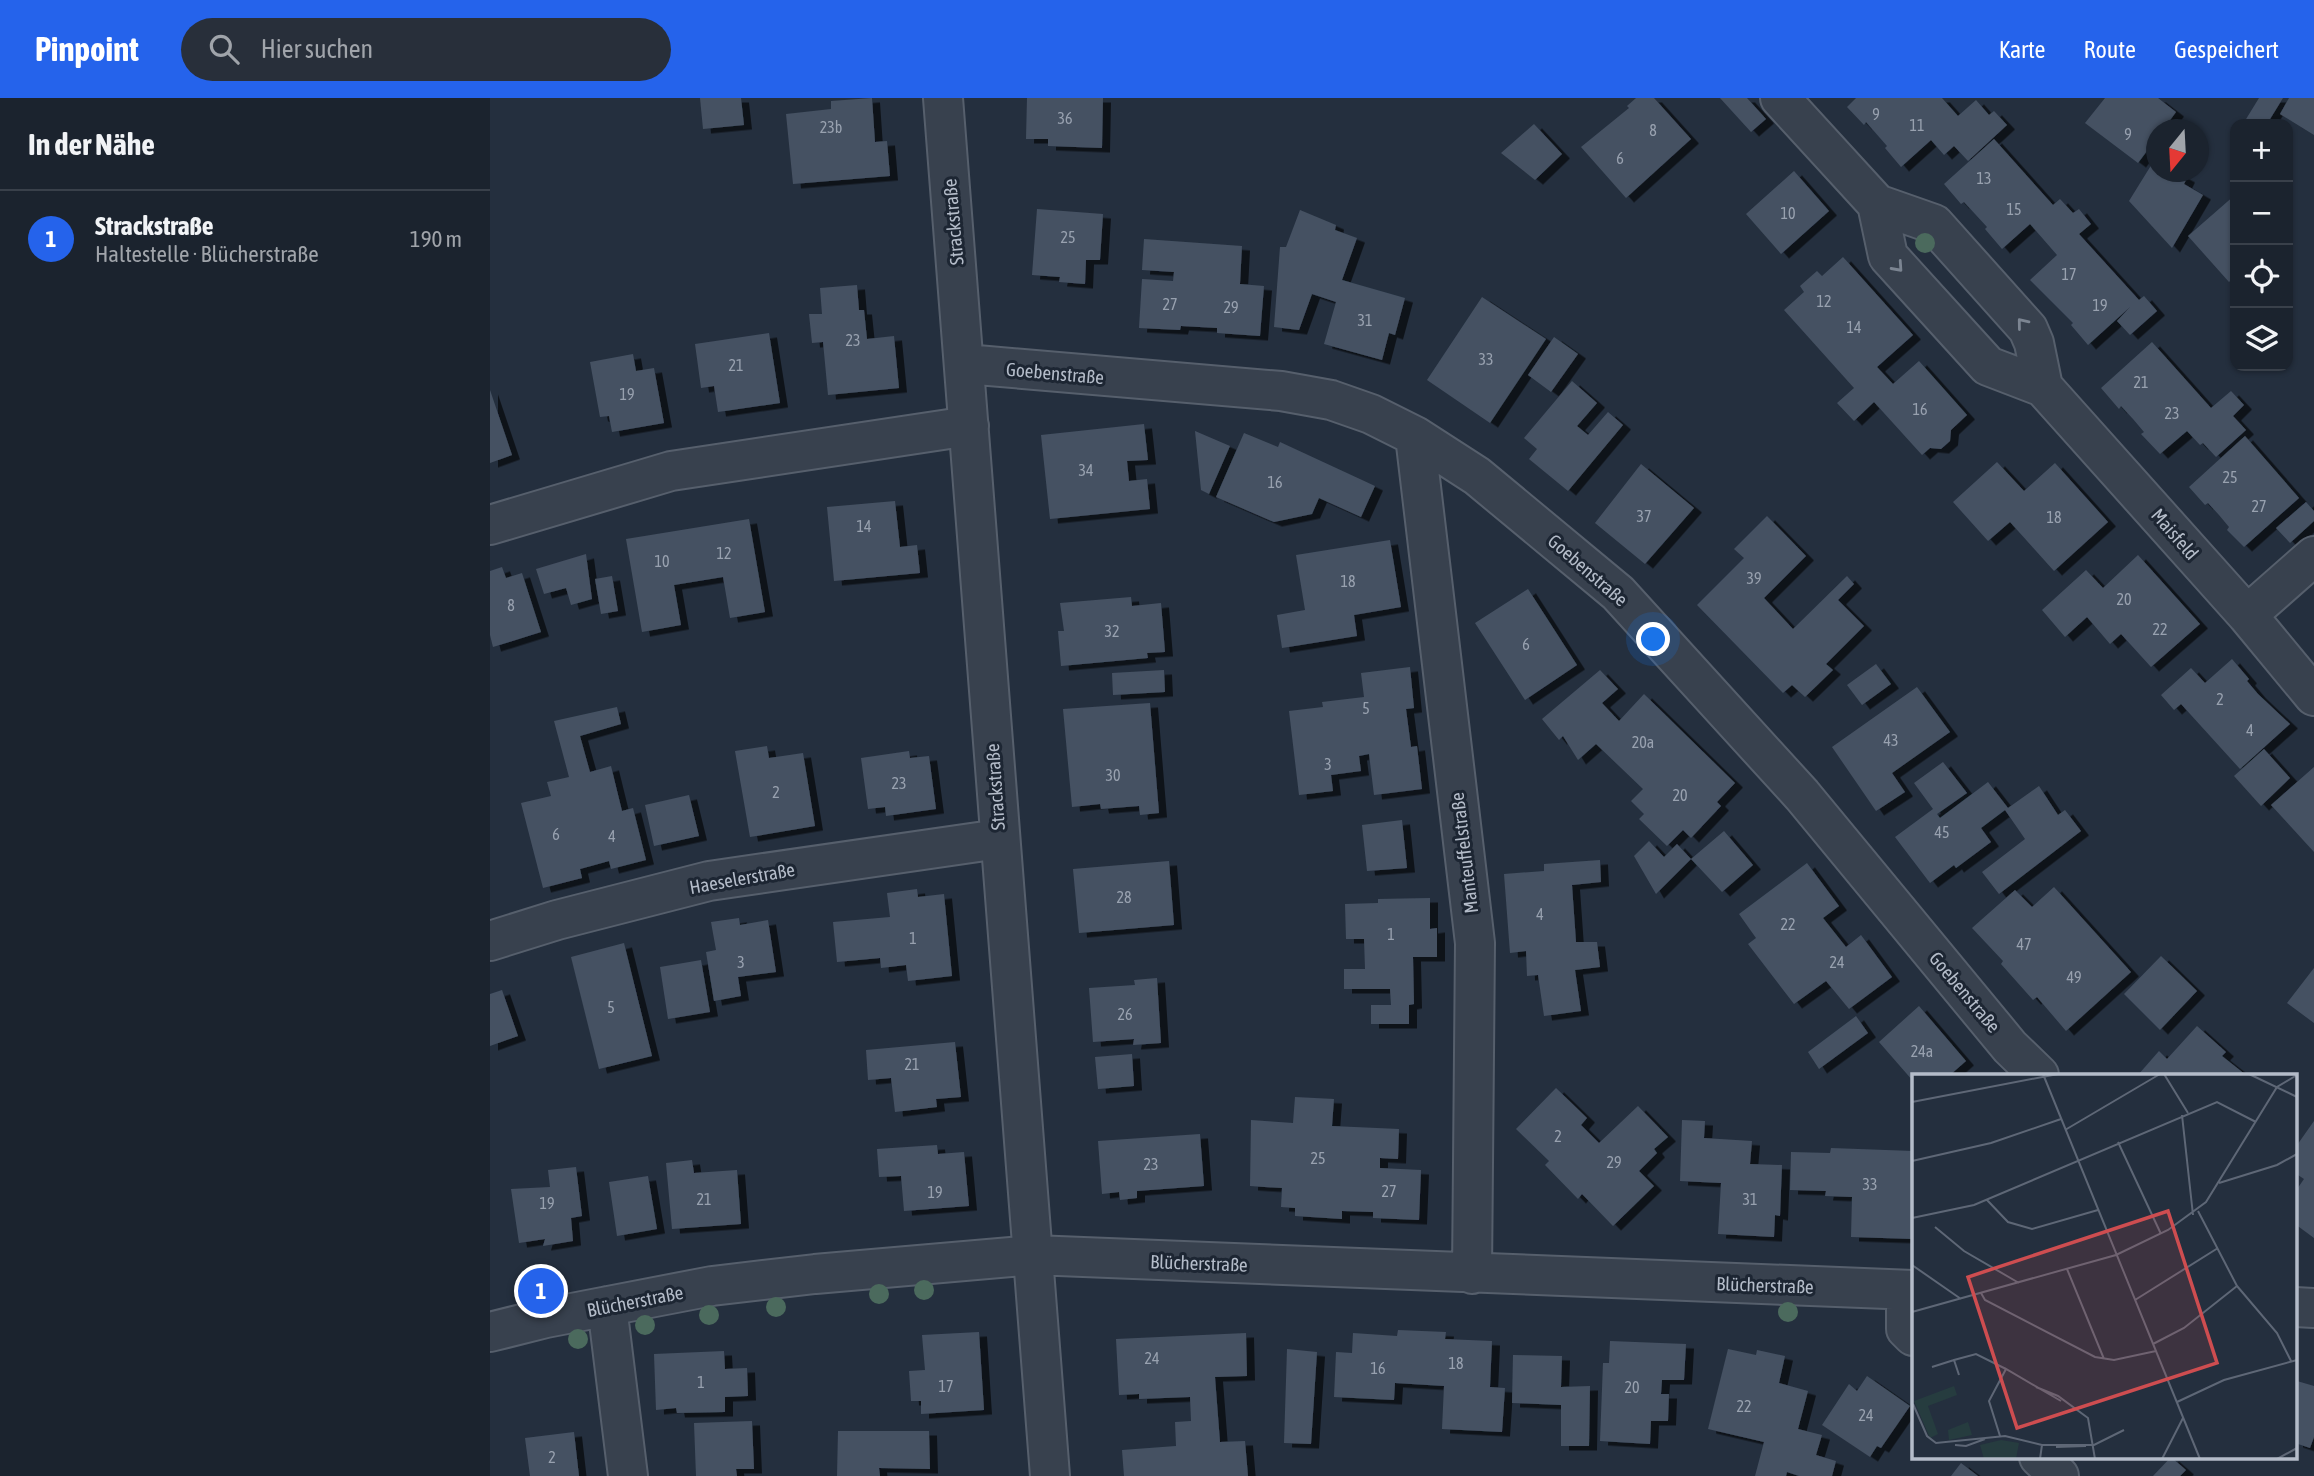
<!DOCTYPE html>
<html lang="de">
<meta charset="utf-8">
<style>
body{margin:0;font-family:"Asap Condensed",sans-serif;background:#282f3a;color:#f1f3f6}
.controls{position:absolute;right:21px;top:21px;display:grid;overflow:hidden;border-radius:14px;box-shadow:0 2px 5px #0004}
.controls button{width:63px;height:63px;display:grid;place-items:center;padding:0;border:0;border-bottom:2px solid #39404a;background:#1b232e;color:#f1f3f6;font:35px sans-serif}
.compass{position:absolute;left:1656px;top:21px;width:63px;height:63px;border-radius:50%;background:#1b232e;box-shadow:0 2px 5px #0004;rotate:198deg}
.you{position:absolute;left:1164px;top:542px;width:24px;height:24px;margin:-18px;border:5px solid #fff;border-radius:50%;background:#1a73e8;box-shadow:0 0 0 10px #1a73e833}
.badge{display:grid;place-items:center;width:46px;height:46px;border-radius:50%;background:#2563eb;color:#fff;font-size:23px;font-weight:700}
.pin{position:absolute;translate:-50% -50%;border:4px solid #fff;box-shadow:0 2px 7px #0006}
.list{margin:0;padding:0;list-style:none}
h2{display:flex;justify-content:space-between;align-items:center;height:91px;margin:0;padding:0 28px;font-size:30px}
h2 small{font-size:23px;font-weight:400;color:#a0a4aa}
.list li{display:grid;grid-template-columns:46px 1fr auto;gap:21px;align-items:center;box-sizing:border-box;height:98px;padding:0 28px;border-top:2px solid #39404a}
.list b{display:block;font-size:26px;white-space:nowrap}
.list p{margin:0;font-size:23px;white-space:nowrap;color:#a0a4aa}
.list em{font-size:23px;font-style:normal;color:#a0a4aa}
.icon{flex:none;width:38px;height:38px;fill:none;stroke:currentColor;stroke-width:2;stroke-linecap:round;stroke-linejoin:round}
.map{position:relative;flex:none;width:1824px;height:1378px;overflow:hidden}
header{display:flex;align-items:center;gap:42px;box-sizing:border-box;height:98px;padding:0 35px;background:#2563eb;color:#fff}
header strong{font-size:33px}
nav{display:flex;gap:38px;margin-inline-start:auto;font-size:24px}
.search{width:490px;height:63px;background:#282f3a;display:flex;align-items:center;gap:18px;box-sizing:border-box;padding:0 24px;border-radius:38px;color:#a0a4aa;font-size:26px}
main{display:flex}
aside{flex:1;background:#1b232e}
.map>svg:first-child{display:block}
.building{fill:#455162;filter:url(#shadow)}
.lines{fill:none;stroke-linecap:round;stroke-linejoin:round}
.minor-casing{stroke:#565f6c;stroke-width:42}
.minor{stroke:#38414e;stroke-width:38}
.tree{fill:#4b6a5d}
.oneway{stroke:#7c8592}
.labels{text-anchor:middle;stroke-width:6;stroke-linejoin:round;paint-order:stroke}
.number-label{font-size:16px;fill:#98a1af}
.street-label{font-size:19px;fill:#b4bcc9;stroke:#1d2633}
.inset-road{fill:none;stroke:#5e6776;stroke-width:2}
.view{fill:#ce4d50;fill-opacity:0.15;stroke:#ce4d50;stroke-width:3.5}
.inset-edge{fill:none;stroke:#b4bcc9;stroke-width:3.5}
</style>
<header>
<strong>Pinpoint</strong>
<div class="search"><svg class="icon" aria-label="search" viewBox="0 0 24 24"><circle cx="10" cy="10" r="6"/><path d="M15 15l6 6"/></svg>Hier suchen</div>
<nav><a>Karte</a><a>Route</a><a>Gespeichert</a></nav>
</header>
<main>
<aside>
<h2>In der Nähe<small></small></h2>
<ul class="list">
<li><span class="badge">1</span><div><b>Strackstraße</b><p>Haltestelle · Blücherstraße</p></div><em>190 m</em></li>
</ul>
</aside>
<div class="map">
<svg width="1824" height="1378" viewBox="0 0 1824 1378">
<defs>
<filter id="shadow"><feDropShadow dx="8" dy="4.5" stdDeviation="0" flood-color="#0009"/></filter>
</defs>
<rect width="100%" height="100%" fill="#242f3e"/>
<!-- building -->
<path class="building" d="M210,0H251L254,27L213,31Z
M382,0L385,44L397,43L400,78L303,86L296,16L341,11V3Z
M537,0H613L612,50L558,48V41H536Z
M1146,0H1164L1201,41L1136,100L1091,49L1139,10L1137,8Z
M1230,0H1257L1276,21L1261,34Z
M1366,0H1452L1468,18L1486,2L1499,17L1504,13L1517,27L1478,63L1464,48L1454,57L1441,42L1411,69L1395,50L1397,48L1376,24L1374,27L1357,9Z
M1615,0H1668L1686,14L1673,32H1666V41L1648,65L1595,25Z
M1769,0H1793L1777,26H1753Z
M1799,0H1824V37L1790,16Z
M1044,26L1072,56L1045,82L1011,55Z
M1504,41L1563,107L1570,101L1583,115L1589,111L1601,126L1589,136L1649,202L1654,198L1667,213L1640,237L1627,223L1640,209L1598,247L1581,227L1583,225L1540,182L1567,157L1540,126L1512,151L1495,131L1497,129L1474,104L1471,106L1454,86Z
M1665,61L1666,74H1686L1697,80L1694,86L1713,97L1682,150L1639,103Z
M1304,73L1339,113L1291,156L1256,116Z
M1745,97V178L1739,184L1698,138Z
M547,111L613,116L610,162H596L595,186L569,184L570,179L542,177Z
M810,112L846,127L845,132L867,140L852,182L915,200L905,237L899,235L892,262L834,246L846,204L822,196L809,232L784,229L790,149H796Z
M654,141L752,148L750,186L774,188L770,238L727,235V230L691,228L690,232L649,230L652,181L683,183L684,174L652,172Z
M1353,159L1423,237L1387,269L1403,286L1429,263L1477,317L1461,332L1460,343L1451,351L1440,350L1432,357L1384,304L1364,323L1347,305L1364,290L1294,212L1314,194L1310,188L1327,173L1332,178Z
M367,187L369,212H374L377,241L404,238L409,290L338,297L333,244L322,245L319,216H332L330,190Z
M992,199L1056,241L1000,325L937,282Z
M279,235L290,305L228,314L224,288L211,290L205,246Z
M1064,239L1088,256L1061,294L1038,277Z
M1662,244L1721,310L1741,293L1754,307L1743,318L1756,332L1726,359L1713,345L1710,347L1697,333L1670,356L1651,336L1654,334L1643,321L1631,308L1629,311L1611,290Z
M143,256L146,273L164,270L174,325L122,334L119,318L110,319L100,264Z
M1082,283L1107,305L1087,328L1098,337L1118,314L1133,327L1078,393L1039,361L1047,351L1034,340Z
M0,292L22,357L0,365Z
M654,326L658,362L637,363L639,383L657,381L660,411L560,421L551,337Z
M705,333L740,348L719,396L711,392Z
M754,335L788,349L790,344L885,388L871,419L829,400L822,416L784,424L726,399Z
M1755,338L1809,400L1754,449L1737,432L1739,429L1729,417L1718,405L1715,407L1699,389Z
M1507,364L1534,393L1565,365L1618,424L1564,473L1520,424L1498,443L1463,404Z
M1151,366L1204,410L1155,466L1105,425Z
M405,403L410,449L427,447L430,475L344,483L337,409Z
M1816,404L1824,413V423L1800,445L1786,430Z
M1277,418L1316,458L1274,500L1303,531L1357,478L1364,486L1348,502L1374,528L1336,566L1343,572L1315,599L1302,587L1293,595L1207,507L1254,460L1244,451Z
M259,421L275,514L240,520L233,479L184,487L191,527L152,534L136,441Z
M900,442L911,509L864,517L867,538L792,550L787,517L815,512L806,457Z
M96,456L102,501L81,507L76,490L54,496L46,471Z
M1648,457L1710,526L1661,569L1631,536L1620,546L1597,519L1575,539L1552,512L1596,472L1613,490Z
M12,469L16,480L32,475L51,534L3,549L0,537V473Z
M122,478L128,513L111,516L105,481Z
M1038,491L1087,567L1035,602L985,525Z
M641,499L642,508L671,505L675,554L657,555L658,560L571,568L568,533H574L570,505Z
M1742,561L1759,581L1757,583L1768,596L1800,626L1750,671L1691,606L1684,612L1671,597L1701,570L1715,585Z
M1386,566L1401,586L1372,607L1357,587Z
M920,569L924,610L916,611L921,649L927,648L932,691L884,697L879,656L869,658L871,673L841,677L843,693L809,697L799,613L833,609L832,604L874,599L871,575Z
M674,572L675,594L623,597L622,575Z
M1110,572L1128,591L1112,605L1129,623L1154,596L1245,685L1227,704L1231,708L1201,740L1193,732L1177,748L1149,721L1154,716L1141,703L1153,691L1106,646L1088,662L1073,638L1069,642L1052,621Z
M1427,589L1460,634L1402,675L1415,694L1386,713L1342,649Z
M660,605L669,715L650,717L649,708L611,711L610,706L582,709L573,611Z
M127,609L131,626L90,638L100,674L121,668L132,713L143,710L156,762L121,771L119,763L101,768L90,771L92,780L53,790L31,705L61,698L57,684L79,679L64,623Z
M277,648L279,660L313,655L325,728L260,739L245,653Z
M1774,651L1800,680L1771,708L1744,678Z
M419,653L420,660L439,658L446,711L396,718L395,709L378,711L371,660Z
M1453,664L1477,695L1447,716L1450,720L1498,684L1518,710L1549,688L1568,717L1575,712L1591,733L1509,796L1492,774L1535,741L1515,712L1491,730L1501,744L1466,770L1464,767L1440,785L1405,739L1443,711L1424,685Z
M1824,669V754L1781,707Z
M199,697L209,738L164,748L155,707Z
M912,722L917,770L877,773L872,727Z
M1234,733L1263,767L1232,794L1201,761Z
M1159,743L1174,759L1187,746L1201,761L1166,796L1144,758Z
M1110,762L1111,784L1082,787L1086,844H1107L1110,869L1085,872L1091,913L1054,918L1048,877L1037,878L1036,853L1020,855L1014,776L1054,773V766Z
M679,763L684,827L589,835L583,771Z
M1317,765L1349,808L1333,820L1356,849L1371,837L1402,879L1359,911L1336,883L1304,906L1258,846L1266,840L1249,816Z
M1564,789L1641,874L1576,933L1547,899L1543,902L1511,866L1513,863L1482,830L1525,792L1542,809Z
M427,791L428,799L454,796L462,878L418,883L416,867L391,870L390,860L347,864L343,824L400,819L397,795Z
M940,800V831L947,830V859H923L924,906L919,907V926H881V907H901L900,891H854V871H875L874,841H856L855,806L888,805V801Z
M249,820L250,827L278,822L286,874L248,879L251,898L224,903L216,854L226,852L221,824Z
M134,845L162,958L109,971L81,859Z
M1671,858L1707,893L1670,932L1634,896Z
M211,862L220,914L178,921L170,869Z
M1824,870V925L1797,905Z
M667,880L671,945L643,947L644,941L603,944L599,890L645,887L644,882Z
M12,892L28,938L0,948V896Z
M1429,908L1476,963L1460,977H1423V983L1389,944Z
M1366,918L1378,935L1329,971L1318,954Z
M1707,928L1736,954L1732,958L1756,977H1648L1669,953L1677,961Z
M465,944L471,999L446,1001L447,1009L405,1014L401,980L378,982L376,952Z
M642,956L644,988L608,991L605,959Z
M1066,990L1097,1020L1091,1027L1109,1045L1148,1008L1178,1039L1164,1051L1167,1055L1149,1073L1164,1088L1123,1128L1092,1096L1088,1101L1055,1067L1059,1063L1026,1031Z
M805,999L844,1001L842,1028L909,1031L908,1061L890,1060V1070L931,1072L929,1122L883,1120V1114L852,1113V1121L805,1118V1110L791,1109L792,1090L760,1088L761,1022L803,1025Z
M1192,1022L1215,1023L1214,1040L1262,1043L1260,1066L1292,1067L1290,1118L1285,1117L1284,1139L1228,1136L1231,1085L1190,1083Z
M1824,1023V1140L1805,1126V1094L1814,1081L1805,1075V1050Z
M710,1036L714,1088L647,1093V1100L630,1102L629,1094L612,1096L608,1043Z
M447,1047L448,1056L474,1054L479,1108L414,1113L411,1078L389,1079L387,1051Z
M1341,1050L1423,1053V1141L1361,1139L1362,1099L1335,1098L1336,1093L1300,1092L1301,1054L1340,1055Z
M202,1062L204,1075L247,1072L251,1126L182,1131L176,1065Z
M86,1069L92,1118L81,1120L83,1143L53,1148L55,1141L29,1145L21,1091L60,1089L58,1072Z
M158,1078L167,1131L127,1138L119,1084Z
M908,1232L956,1234L955,1241L1002,1243L1000,1289L1015,1290L1012,1334L952,1331L954,1288L905,1285L904,1302L844,1299L846,1254L862,1255L863,1235L907,1238Z
M489,1234L494,1312L431,1316V1303H421L419,1273L435,1272L432,1237Z
M756,1235L757,1278L725,1279L730,1344L755,1343L758,1378H634L632,1352L686,1348L685,1324L701,1323L700,1299L649,1301V1296L629,1297L626,1241Z
M1120,1243L1196,1246L1194,1282H1172L1171,1296H1179L1178,1323H1161L1160,1346L1110,1343L1113,1265H1119Z
M797,1251L827,1254L821,1346L794,1345Z
M1238,1251L1266,1257L1267,1252L1295,1258L1289,1285L1318,1293L1308,1331L1332,1337L1326,1357L1346,1363L1342,1378H1309L1297,1374L1296,1378H1265L1274,1344L1218,1331Z
M234,1253L235,1271L257,1270L258,1298L235,1299V1314L187,1315L186,1310L166,1312L164,1256Z
M1023,1257L1072,1258L1071,1289L1100,1288L1099,1348H1071V1307L1022,1305Z
M1377,1278L1420,1308L1391,1350L1387,1348L1380,1359L1332,1327L1359,1286L1367,1293Z
M1807,1283L1824,1288V1339L1820,1350L1805,1345V1291Z
M262,1323L264,1371H246L247,1378H206L204,1325Z
M348,1333H439L440,1371L389,1370L390,1378H347Z
M84,1334L89,1378H40L35,1340Z
M1681,1359L1696,1372L1690,1378H1663Z
M1471,1365L1488,1378H1461Z"/>
<g class="lines">
<!-- minor casing -->
<g class="minor-casing">
<path id="minor" d="M453,0L560,1378
M1290,0L1387,106L1398,158L1498,268L1553,289L1757,517L1824,458
M1387,106L1444,126L1538,231L1544,245L1553,289
M475,266L791,293L841,302L881,316L925,338L987,378L1128,495L1312,697L1520,949L1549,977
M925,338L985,845L982,1176
M0,427L181,373L479,328
M1757,517L1824,598
M0,843L67,822L219,783L509,741
M1416,1192V1231L1423,1238
M117,1208L138,1378
M1805,1209L1824,1210
M0,1234L56,1220L222,1188L325,1176L543,1157L1423,1192
M1549,1359L1569,1378"/>
</g>
<!-- minor -->
<use href="#minor" class="minor"/>
</g>
<!-- trees -->
<g class="tree">
<circle cx="1435" cy="145" r="10"/>
<circle cx="434" cy="1192" r="10"/>
<circle cx="389" cy="1196" r="10"/>
<circle cx="286" cy="1209" r="10"/>
<circle cx="1298" cy="1214" r="10"/>
<circle cx="219" cy="1217" r="10"/>
<circle cx="155" cy="1227" r="10"/>
<circle cx="88" cy="1241" r="10"/>
</g>
<!-- one-way arrows -->
<defs><path id="oneway-chevron" d="M-2-3.5L2.5 0L-2 3.5" fill="none" stroke-width="1.6" stroke-linecap="round" stroke-linejoin="round" transform="scale(1.75)"/></defs>
<g class="oneway">
<use href="#oneway-chevron" transform="translate(1408 169) rotate(48)"/>
<use href="#oneway-chevron" transform="translate(1532 225) rotate(-129)"/>
</g>
<g class="labels">
<!-- number labels -->
<g class="number-label">
<text x="1386" y="22">9</text>
<text x="575" y="26">36</text>
<text x="1427" y="33">11</text>
<text x="341" y="35">23b</text>
<text x="1163" y="38">8</text>
<text x="1638" y="42">9</text>
<text x="1130" y="66">6</text>
<text x="1494" y="86">13</text>
<text x="1524" y="117">15</text>
<text x="1298" y="121">10</text>
<text x="578" y="145">25</text>
<text x="1579" y="182">17</text>
<text x="1334" y="209">12</text>
<text x="680" y="212">27</text>
<text x="1610" y="213">19</text>
<text x="741" y="215">29</text>
<text x="875" y="228">31</text>
<text x="1364" y="235">14</text>
<text x="363" y="248">23</text>
<text x="996" y="267">33</text>
<text x="246" y="273">21</text>
<text x="1651" y="290">21</text>
<text x="137" y="302">19</text>
<text x="1430" y="317">16</text>
<text x="1682" y="321">23</text>
<text x="596" y="378">34</text>
<text x="1740" y="385">25</text>
<text x="785" y="390">16</text>
<text x="1769" y="414">27</text>
<text x="1154" y="424">37</text>
<text x="1564" y="425">18</text>
<text x="374" y="434">14</text>
<text x="234" y="461">12</text>
<text x="172" y="469">10</text>
<text x="1264" y="486">39</text>
<text x="858" y="489">18</text>
<text x="1634" y="507">20</text>
<text x="21" y="513">8</text>
<text x="1670" y="537">22</text>
<text x="622" y="539">32</text>
<text x="1036" y="552">6</text>
<text x="1730" y="607">2</text>
<text x="876" y="616">5</text>
<text x="1760" y="638">4</text>
<text x="1401" y="648">43</text>
<text x="1153" y="650">20a</text>
<text x="838" y="672">3</text>
<text x="623" y="683">30</text>
<text x="409" y="691">23</text>
<text x="286" y="700">2</text>
<text x="1190" y="703">20</text>
<text x="1452" y="740">45</text>
<text x="66" y="742">6</text>
<text x="122" y="744">4</text>
<text x="634" y="805">28</text>
<text x="1050" y="822">4</text>
<text x="1298" y="832">22</text>
<text x="901" y="842">1</text>
<text x="423" y="846">1</text>
<text x="1534" y="852">47</text>
<text x="251" y="870">3</text>
<text x="1347" y="870">24</text>
<text x="1584" y="885">49</text>
<text x="121" y="915">5</text>
<text x="635" y="922">26</text>
<text x="1432" y="959">24a</text>
<text x="422" y="972">21</text>
<text x="1068" y="1044">2</text>
<text x="828" y="1066">25</text>
<text x="1124" y="1070">29</text>
<text x="661" y="1072">23</text>
<text x="1380" y="1092">33</text>
<text x="899" y="1099">27</text>
<text x="445" y="1100">19</text>
<text x="214" y="1107">21</text>
<text x="1260" y="1107">31</text>
<text x="57" y="1111">19</text>
<text x="662" y="1266">24</text>
<text x="966" y="1271">18</text>
<text x="888" y="1276">16</text>
<text x="211" y="1290">1</text>
<text x="456" y="1294">17</text>
<text x="1142" y="1295">20</text>
<text x="1254" y="1314">22</text>
<text x="1376" y="1323">24</text>
<text x="62" y="1365">2</text>
</g>
<!-- street labels -->
<g class="street-label">
<text transform="translate(463 124) rotate(-95)" y="7">Strackstraße</text>
<text transform="translate(565 275) rotate(5)" y="7">Goebenstraße</text>
<text transform="translate(1685 436) rotate(49)" y="7">Maisfeld</text>
<text transform="translate(1098 472) rotate(41)" y="7">Goebenstraße</text>
<text transform="translate(505 689) rotate(-94)" y="7">Strackstraße</text>
<text transform="translate(974 755) rotate(-97)" y="7">Manteuffelstraße</text>
<text transform="translate(252 780) rotate(-10)" y="7">Haeselerstraße</text>
<text transform="translate(1475 894) rotate(50)" y="7">Goebenstraße</text>
<text transform="translate(709 1165) rotate(2)" y="7">Blücherstraße</text>
<text transform="translate(1275 1187) rotate(2)" y="7">Blücherstraße</text>
<text transform="translate(145 1203) rotate(-11)" y="7">Blücherstraße</text>
</g>
</g>
<!-- overview -->
<g transform="translate(1422 976)">
<rect width="385" height="385" fill="#242f3e"/>
<path d="M42,312L45,321L16,332L26,360L18,364L2,327ZM56,348L60,361L37,366L36,356ZM89,366L107,369L104,385H72L68,371Z" fill="#263c3f"/>
<path class="inset-road" d="M131,0L288,385M252,0L276,39M337,0L385,23M0,28L146,0M270,41L281,141M153,56L248,0M206,68L249,160M0,87L79,69L149,45M307,109L365,91L385,80M75,126L96,148L120,155L186,136M0,144L62,131L305,28L344,48M23,153L52,177L107,209M0,191L49,225M155,195L192,285M325,212L365,259L379,287M69,219L73,226L183,283L202,286L244,277M223,226L306,174M0,238L204,181L256,156L294,128L365,13L385,1M241,270L272,254L325,212L286,137M20,293L42,286M47,301L42,286L64,280L94,295M124,313L146,322L176,344L183,385M265,328L312,306L385,286M1,330L15,362L24,369L93,362L130,371L128,385M88,362L77,327L94,295L149,327M43,371L54,372L73,365M130,371H182L212,356M144,373L174,372M250,385L271,344M365,385L385,374"/>
<path class="view" d="M256,137L305,289L105,354L56,203Z"/>
<rect width="385" height="385" class="inset-edge"/>
</g>
</svg>
<div class="controls">
<button>+</button>
<button>−</button>
<button><svg class="icon" aria-label="locate" viewBox="0 0 24 24"><circle cx="12" cy="12" r="6"/><path d="M12 2v4M12 18v4M2 12h4M18 12h4"/></svg></button>
<button><svg class="icon" aria-label="layers" viewBox="0 0 24 24"><path d="M12 4l9 5-9 5-9-5zM3 14l9 5 9-5"/></svg></button>
</div>
<svg class="compass" viewBox="-18 -18 36 36"><path d="M0-13l5 13h-10z" fill="#e53935"/><path d="M0 13l5-13h-10z" fill="#a0a4aa"/></svg>
<div class="you"></div>
<div class="pin badge" style="left:51px;top:1193px">1</div>
</div>
</main>
